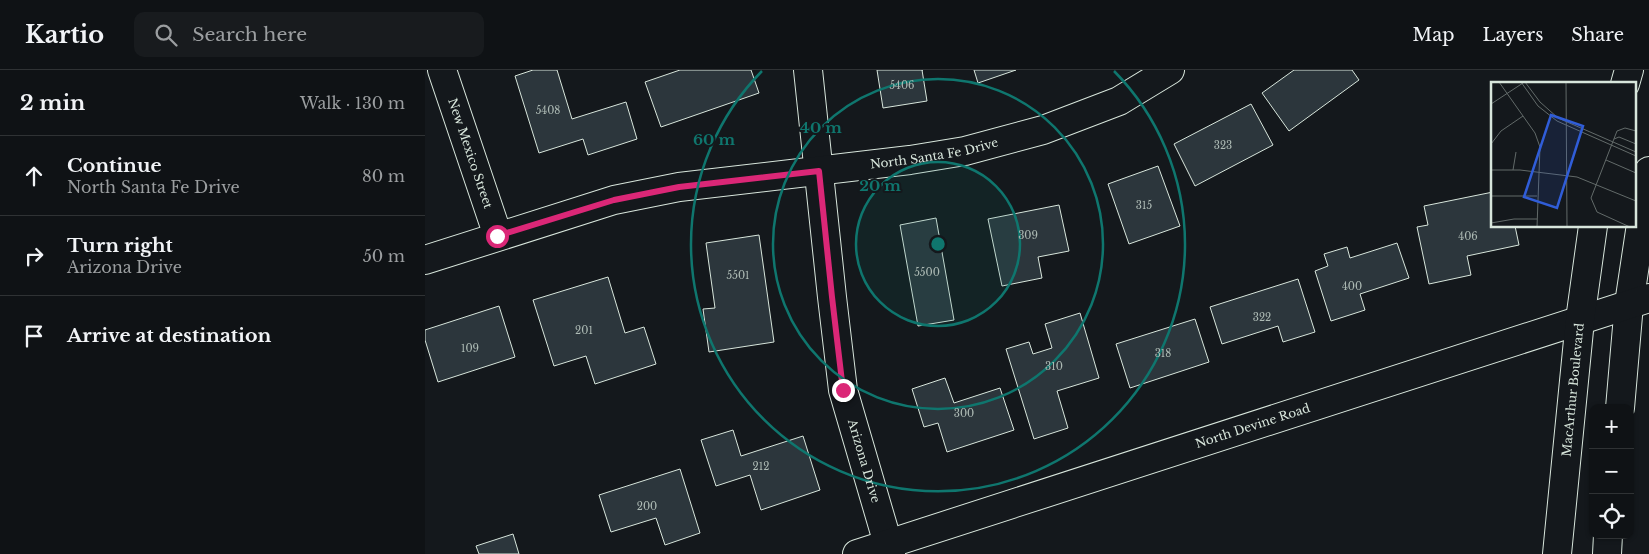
<!DOCTYPE html>
<meta charset="utf-8">
<style>
body{margin:0;font-family:"Libre Baskerville",serif;background:#181b1e;color:#f1f3f6}
.controls{position:absolute;right:15px;bottom:15px;display:grid;overflow:hidden;border-radius:10px;box-shadow:0 1px 4px #0004}
.controls button{width:45px;height:45px;display:grid;place-items:center;padding:0;border:0;border-bottom:1px solid #2f3234;background:#0f1215;color:#f1f3f6;font:25px sans-serif}
.stop{position:absolute;width:15px;height:15px;margin:-11px;border:4px solid #db2777;border-radius:50%;background:#fff}
.stop.end{background:#db2777;border-color:#fff;box-shadow:0 1px 5px #0008}
.list{margin:0;padding:0;list-style:none}
h2{display:flex;justify-content:space-between;align-items:center;height:65px;margin:0;padding:0 20px;font-size:21px}
h2 small{font-size:16px;font-weight:400;color:#9b9ea0}
.list li{display:grid;grid-template-columns:32px 1fr auto;gap:15px;align-items:center;box-sizing:border-box;height:80px;padding:0 20px;border-top:1px solid #2f3234}
.list b{display:block;font-size:19px;white-space:nowrap}
.list p{margin:0;font-size:16px;white-space:nowrap;color:#9b9ea0}
.list em{font-size:16px;font-style:normal;color:#9b9ea0}
.icon{flex:none;width:28px;height:28px;fill:none;stroke:currentColor;stroke-width:2;stroke-linecap:round;stroke-linejoin:round}
.map{position:relative;flex:none;width:1224px;height:484px;overflow:hidden}
header{display:flex;align-items:center;gap:30px;box-sizing:border-box;height:70px;padding:0 25px;background:#0f1215;border-bottom:1px solid #2f3234}
header strong{font-size:24px}
nav{display:flex;gap:28px;margin-inline-start:auto;font-size:18px}
.search{width:350px;height:45px;background:#181b1e;display:flex;align-items:center;gap:12px;box-sizing:border-box;padding:0 18px;border-radius:10px;color:#9b9ea0;font-size:19px}
main{display:flex}
aside{flex:1;background:#0f1215}
.map>svg:first-child{display:block}
.building{fill:#2c363c;stroke:#d8e6dc}
.lines{fill:none;stroke-linecap:round;stroke-linejoin:round}
.minor-casing{stroke:#d8e6dc;stroke-width:30}
.minor{stroke:#14181c;stroke-width:28}
.route{stroke:#db2777;stroke-width:6}
.ring{fill:none;stroke:#0f766e;stroke-width:2.5}
.labels{text-anchor:middle;stroke-width:4;stroke-linejoin:round;paint-order:stroke}
.number-label{font-size:10px;fill:#adbab4}
.street-label{font-size:12px;fill:#d8e6dc;stroke:#14181c}
.inset-road{fill:none;stroke:#626a69;stroke-width:1}
.view{fill:#305dd8;fill-opacity:0.15;stroke:#305dd8;stroke-width:2.5}
.inset-edge{fill:none;stroke:#d8e6dc;stroke-width:2.5}
.centre{fill:#0f766e;stroke:#14181c;stroke-width:2.5}
.ring-label{font-size:15px;text-anchor:middle;font-weight:bold;fill:#0f766e;stroke:#14181c;stroke-width:4;stroke-linejoin:round;paint-order:stroke}
</style>
<header>
<strong>Kartio</strong>
<div class="search"><svg class="icon" aria-label="search" viewBox="0 0 24 24"><circle cx="10" cy="10" r="6"/><path d="M15 15l6 6"/></svg>Search here</div>
<nav><a>Map</a><a>Layers</a><a>Share</a></nav>
</header>
<main>
<aside>
<h2>2 min<small>Walk · 130 m</small></h2>
<ul class="list">
<li><svg class="icon" aria-label="ahead" viewBox="0 0 24 24"><path d="M12 20V5M6 11l6-6 6 6"/></svg><div><b>Continue</b><p>North Santa Fe Drive</p></div><em>80 m</em></li>
<li><svg class="icon" aria-label="right" viewBox="0 0 24 24"><path d="M7 20v-9h11M14 6l5 5-5 5"/></svg><div><b>Turn right</b><p>Arizona Drive</p></div><em>50 m</em></li>
<li><svg class="icon" aria-label="arrive" viewBox="0 0 24 24"><path d="M6 21V4h12l-3 4 3 4H6"/></svg><div><b>Arrive at destination</b></div></li>
</ul>
</aside>
<div class="map">
<svg width="1224" height="484" viewBox="0 0 1224 484">
<rect width="100%" height="100%" fill="#14181c"/>
<!-- building -->
<path class="building" d="M108,0H132L147,49L201,32L212,69L163,85L158,69L114,83L90,6Z
M255,0H326L334,23L236,57L220,12Z
M452,0H498H497L502,31L458,38Z
M549,0H591L553,13Z
M869,0H927L934,10L864,61L837,23Z
M826,34L848,75L770,116L749,74Z
M733,96L755,156L704,174L683,114Z
M1068,122V156H1090L1094,175L1042,186L1046,205L1004,214L992,157L1003,155L999,136Z
M634,135L644,181L613,187L617,208L577,216L563,149Z
M511,148L529,250L493,256L475,155Z
M334,165L349,272L284,282L278,239L290,238L281,173Z
M972,173L984,208L935,224L940,240L906,251L890,201L903,196L899,184L922,177L925,188Z
M183,207L200,263L219,257L231,294L170,314L161,286L129,296L108,230Z
M873,209L890,262L858,272L853,256L797,274L785,237Z
M74,236L90,287L13,312L0,270V260Z
M655,243L674,308L632,321L643,358L609,369L581,279L604,272L608,284L627,278L620,254Z
M770,249L784,292L705,318L691,274Z
M520,308L529,333L575,318L589,360L522,382L513,353L499,357L487,319Z
M308,360L316,386L378,366L395,420L336,440L325,405L291,416L276,370Z
M255,399L275,463L240,475L231,448L186,462L174,425Z
M88,464L94,484H54L51,476Z"/>
<g class="lines">
<!-- minor casing -->
<g class="minor-casing">
<g id="minor">
<path id="s1" d="M17,0L73,166"/>
<path id="s2" d="M383,0L407,227L418,320L466,484"/>
<path d="M1200,14L1204,0"/>
<path id="s3" d="M0,190L189,130L254,117L485,90L540,81L618,60L694,31L745,0"/>
<path d="M1195,338L1204,234L1224,101"/>
<path id="s4" d="M432,484L1224,228"/>
<path id="s5" d="M1132,484L1155,250L1168,156"/>
<path d="M1182,484L1183,465"/>
</g>
</g>
<!-- minor -->
<use href="#minor" class="minor"/>
</g>
<g class="lines">
<!-- route -->
<path class="route" d="M72,166L189,130L254,117L394,101L407,227L418,320"/>
</g>
<!-- distance rings -->
<circle cx="513" cy="174" r="82" fill="#0f766e" fill-opacity=".12"/>
<g class="ring">
<circle cx="513" cy="174" r="82"/>
<circle cx="513" cy="174" r="165"/>
<path d="M689 1A247 247 0 1 1 337 1"/>
</g>
<g class="labels">
<!-- number labels -->
<g class="number-label">
<text x="477" y="19">5406</text>
<text x="123" y="44">5408</text>
<text x="798" y="79">323</text>
<text x="719" y="139">315</text>
<text x="603" y="169">309</text>
<text x="1043" y="170">406</text>
<text x="502" y="206">5500</text>
<text x="313" y="209">5501</text>
<text x="927" y="220">400</text>
<text x="837" y="251">322</text>
<text x="159" y="264">201</text>
<text x="45" y="282">109</text>
<text x="738" y="287">318</text>
<text x="629" y="300">310</text>
<text x="539" y="347">300</text>
<text x="336" y="400">212</text>
<text x="222" y="440">200</text>
</g>
<!-- street labels -->
<g class="street-label">
<text dy="4" stroke="none"><textPath href="#s1" startOffset="88">New Mexico Street</textPath></text>
<text dy="4" stroke="none"><textPath href="#s3" startOffset="522">North Santa Fe Drive</textPath></text>
<text dy="4" stroke="none"><textPath href="#s5" startOffset="165">MacArthur Boulevard</textPath></text>
<text dy="4" stroke="none"><textPath href="#s4" startOffset="416">North Devine Road</textPath></text>
<text dy="4" stroke="none"><textPath href="#s2" startOffset="396">Arizona Drive</textPath></text>
</g>
</g>
<!-- overview -->
<g transform="translate(1066 12)">
<rect width="145" height="145" fill="#14181c"/>
<path class="inset-road" d="M8,0L44,51L49,65L46,145M30,0L47,24L66,39L145,74M34,0L49,20L67,36L145,70M75,0L76,145M0,22L32,1M123,57L128,55L145,62M0,62L10,49L32,34M115,78L145,91M0,88H29L86,95L145,119M22,88L25,70M0,114H46M0,141L23,137H46M139,145L106,130L100,116L126,49L134,46L145,49"/>
<path class="view" d="M60,33L92,44L66,126L33,115Z"/>
<rect width="145" height="145" class="inset-edge"/>
</g>
<circle cx="513" cy="174" r="8" class="centre"/>
<g class="ring-label">
<text x="396" y="63">40 m</text>
<text x="289" y="75">60 m</text>
<text x="455" y="121">20 m</text>
</g>
</svg>
<div class="controls">
<button>+</button>
<button>−</button>
<button><svg class="icon" aria-label="locate" viewBox="0 0 24 24"><circle cx="12" cy="12" r="6"/><path d="M12 2v4M12 18v4M2 12h4M18 12h4"/></svg></button>
</div>
<div class="stop" style="left:72px;top:166px"></div>
<div class="stop end" style="left:418px;top:320px"></div>
</div>
</main>
